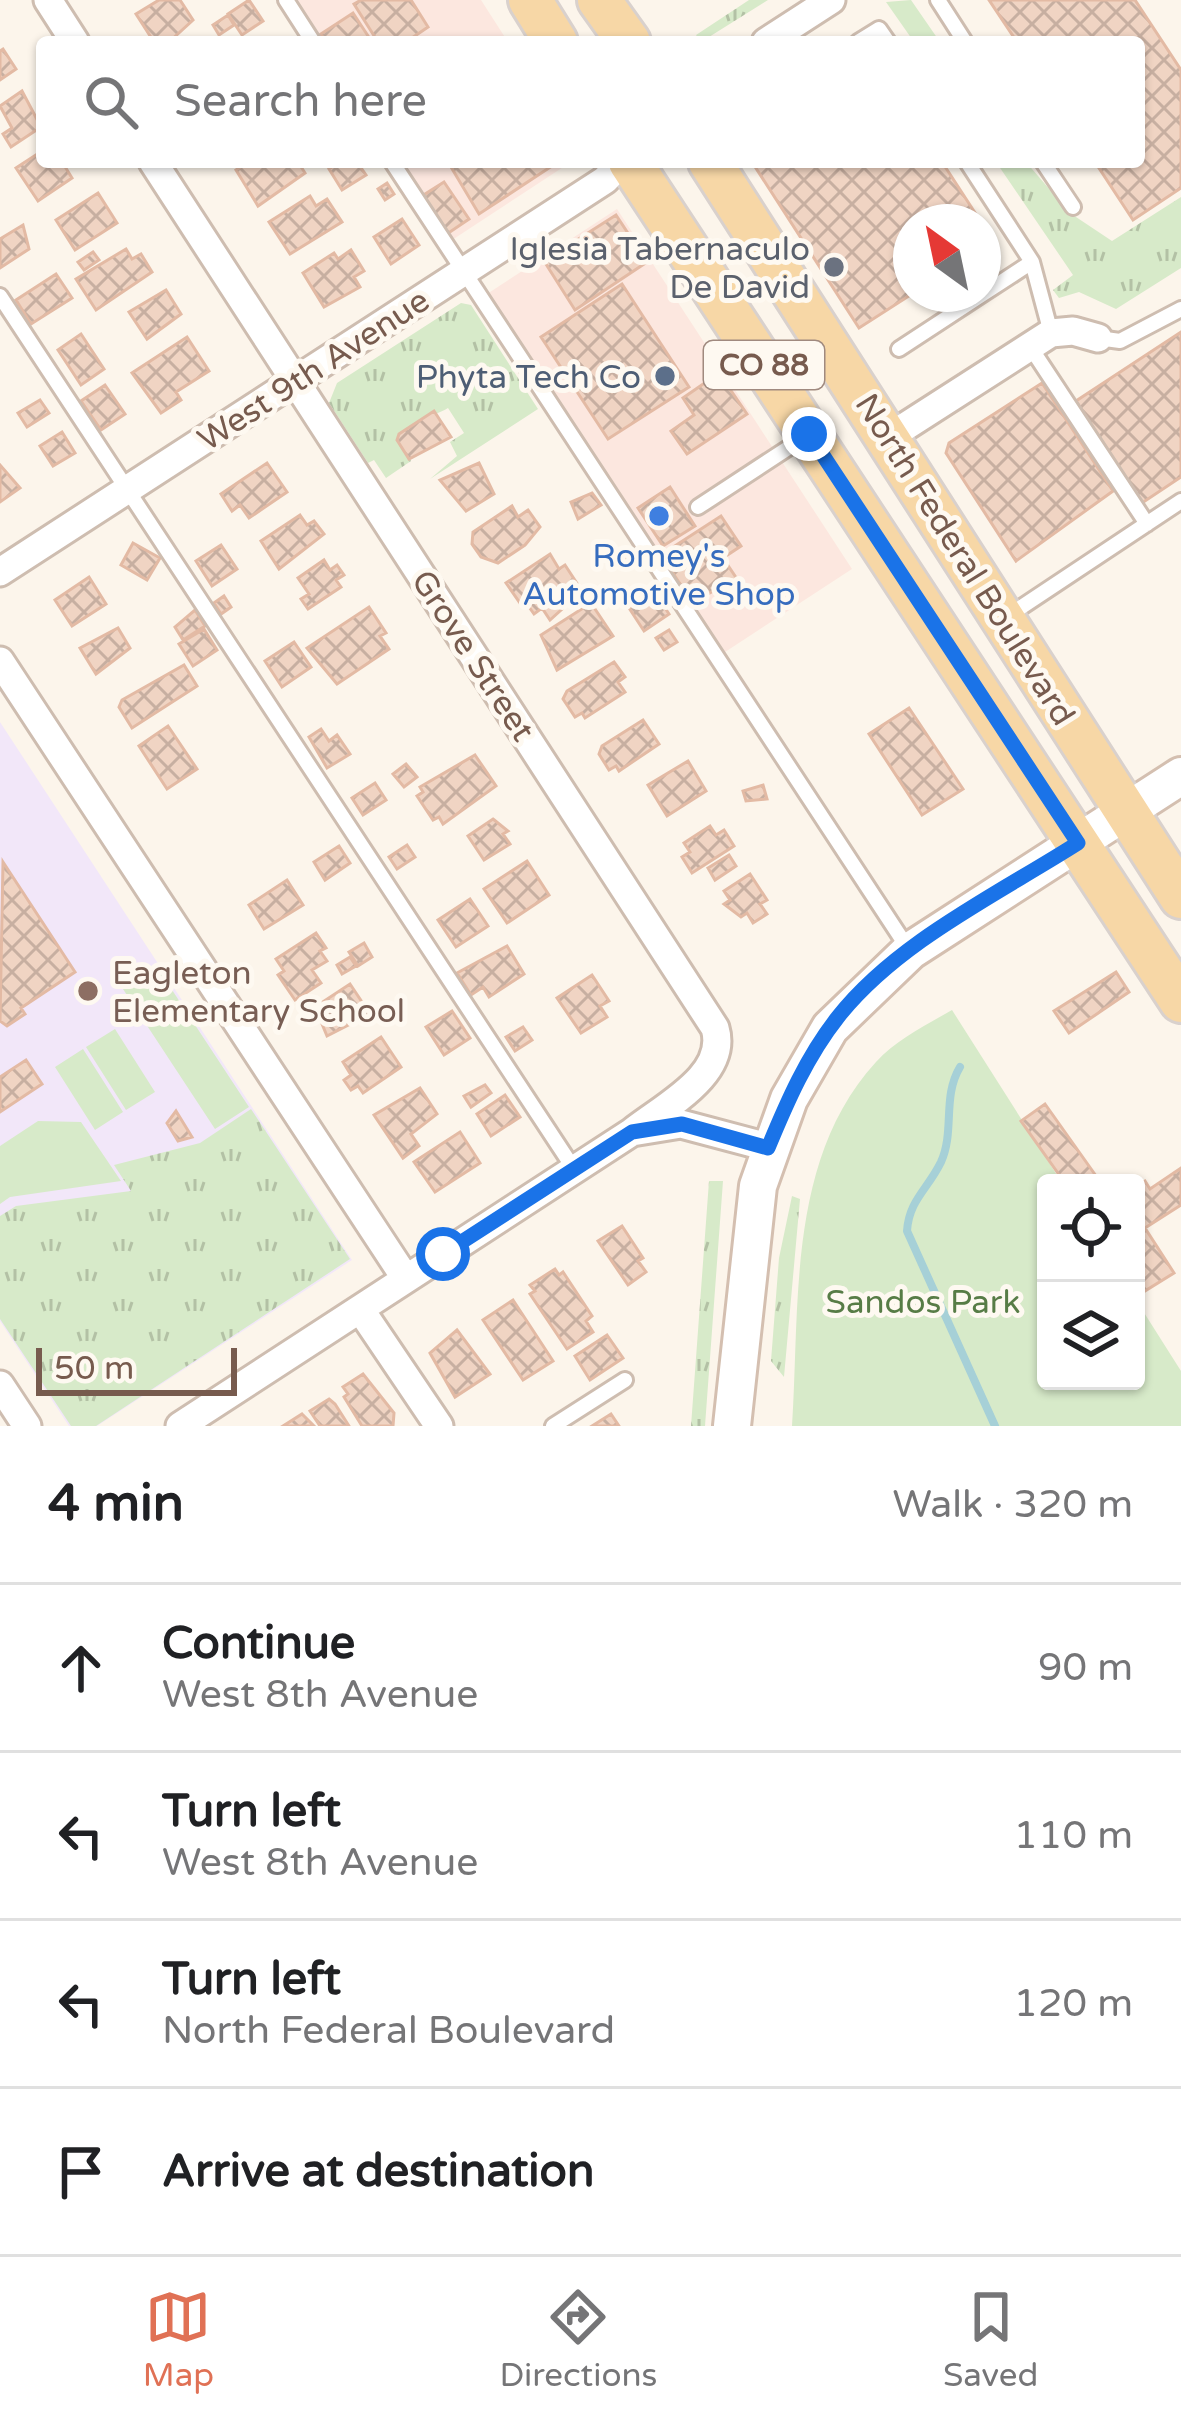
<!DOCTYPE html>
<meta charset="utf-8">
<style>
body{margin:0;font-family:"Varela Round",sans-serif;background:#f2f2f2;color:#202124}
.controls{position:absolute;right:36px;bottom:36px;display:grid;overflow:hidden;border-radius:12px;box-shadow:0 3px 9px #0004}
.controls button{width:108px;height:108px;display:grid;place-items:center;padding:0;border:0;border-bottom:3px solid #e0e0e0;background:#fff;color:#202124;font:60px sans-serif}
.compass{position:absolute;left:893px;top:204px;width:108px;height:108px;border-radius:50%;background:#fff;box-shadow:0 3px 9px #0004;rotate:327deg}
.scale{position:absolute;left:36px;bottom:30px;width:201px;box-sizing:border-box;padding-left:12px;border:6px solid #775b4e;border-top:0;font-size:33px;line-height:42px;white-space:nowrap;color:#775b4e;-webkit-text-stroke:9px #fef9f1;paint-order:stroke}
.stop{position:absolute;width:36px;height:36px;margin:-27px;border:9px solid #1a73e8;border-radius:50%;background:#fff}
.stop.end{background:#1a73e8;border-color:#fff;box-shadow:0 3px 12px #0008}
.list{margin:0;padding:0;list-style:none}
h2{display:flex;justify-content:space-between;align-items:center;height:156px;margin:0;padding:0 48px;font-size:51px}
h2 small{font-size:39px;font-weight:400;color:#757577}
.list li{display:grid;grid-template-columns:78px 1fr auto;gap:36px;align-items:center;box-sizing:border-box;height:168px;padding:0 48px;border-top:3px solid #e0e0e0}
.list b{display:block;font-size:45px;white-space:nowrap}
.list p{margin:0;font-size:39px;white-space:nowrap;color:#757577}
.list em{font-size:39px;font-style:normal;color:#757577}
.icon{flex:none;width:66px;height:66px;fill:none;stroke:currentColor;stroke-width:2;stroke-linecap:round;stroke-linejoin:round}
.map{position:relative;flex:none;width:1181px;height:1426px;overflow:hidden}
.search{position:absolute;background:#fff;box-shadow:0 3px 9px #0004;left:36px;right:36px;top:36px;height:132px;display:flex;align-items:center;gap:30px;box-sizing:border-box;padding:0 42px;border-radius:12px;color:#757577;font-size:45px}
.sheet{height:828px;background:#fff}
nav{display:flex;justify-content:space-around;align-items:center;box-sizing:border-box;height:168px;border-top:3px solid #e0e0e0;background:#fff;font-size:33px;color:#757577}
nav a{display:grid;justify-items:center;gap:6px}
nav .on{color:#e07155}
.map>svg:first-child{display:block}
.commercial{fill:#fce7df}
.education{fill:#f2e7f9}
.grass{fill:url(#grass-tufts)}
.park{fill:#d7eac9}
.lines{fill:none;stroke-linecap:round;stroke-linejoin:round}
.stream{stroke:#a6d0d7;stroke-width:8}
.building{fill:url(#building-cross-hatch);stroke:#e3baa4;stroke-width:3}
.service-casing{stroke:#cebdb0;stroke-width:20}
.minor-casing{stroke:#cebdb0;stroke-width:33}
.secondary-casing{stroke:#d4bfb0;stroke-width:42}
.primary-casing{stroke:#d9d1cd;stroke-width:48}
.service{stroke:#fff;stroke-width:14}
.minor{stroke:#fff;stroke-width:27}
.secondary{stroke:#fff;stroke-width:36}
.primary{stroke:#f7d7a6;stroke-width:42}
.route{stroke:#1a73e8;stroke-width:15}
.worship-dot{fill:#6b7280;stroke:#fef9f1;stroke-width:4.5}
.service-dot{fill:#5c6f8a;stroke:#fef9f1;stroke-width:4.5}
.shop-dot{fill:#3f7fe0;stroke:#fef9f1;stroke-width:4.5}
.education-dot{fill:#8d6e63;stroke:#fef9f1;stroke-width:4.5}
.labels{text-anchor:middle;stroke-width:10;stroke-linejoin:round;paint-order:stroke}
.shield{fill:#fef9f1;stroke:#a08a7f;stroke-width:3}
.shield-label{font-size:30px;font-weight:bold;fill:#775b4e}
.worship-label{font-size:33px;fill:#5b616d;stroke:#fef9f1;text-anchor:end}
.street-label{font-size:33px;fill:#775b4e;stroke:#fef9f1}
.service-label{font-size:33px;fill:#4e5e75;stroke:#fef9f1;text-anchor:end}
.shop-label{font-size:33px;fill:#366cbe;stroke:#fef9f1}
.education-label{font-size:33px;fill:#785e54;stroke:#fef9f1;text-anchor:start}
.park-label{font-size:33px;fill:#577c46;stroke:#fef9f1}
</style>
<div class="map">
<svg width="1181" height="1426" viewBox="0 0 1181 1426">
<defs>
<pattern id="grass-tufts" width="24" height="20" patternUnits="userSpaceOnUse" patternTransform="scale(3)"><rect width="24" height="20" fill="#d7eac9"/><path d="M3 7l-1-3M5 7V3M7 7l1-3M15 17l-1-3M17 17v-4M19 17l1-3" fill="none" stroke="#b3c1a5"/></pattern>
<pattern id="building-cross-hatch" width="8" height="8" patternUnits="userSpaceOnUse" patternTransform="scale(3)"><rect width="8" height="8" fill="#f0d4c3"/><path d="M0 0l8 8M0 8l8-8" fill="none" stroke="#c7afa1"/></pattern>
</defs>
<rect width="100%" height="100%" fill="#fcf5eb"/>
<!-- commercial -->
<path class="commercial" d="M291,0H481L508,42H318Z
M397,162H571L449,242Z
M617,209L852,569L722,654L487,294Z"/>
<!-- education -->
<path class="education" d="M0,722L352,1260L97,1426H69L0,1321Z"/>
<!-- grass -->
<path class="grass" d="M749,0H768L701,42L696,35Z
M911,0L940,42H914L886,2Z
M996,162H1026L1070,213L1112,241L1181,197V268L1116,309L1079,292L1059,298L1053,290L1073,275Z
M461,303L471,305L538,409L430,479L457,456L450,442L464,433L448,408C433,417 405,422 397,441L411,461L386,478L374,460L368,463L329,403L337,383Z
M251,1109L350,1259L96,1426H71L0,1319V1216L16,1206L131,1191L114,1165L200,1143Z
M709,1181H723L705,1426H691Z
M792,1196L800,1199L784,1377L771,1361L779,1258Z"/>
<!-- park -->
<path class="park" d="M155,964L249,1107L215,1129L121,986Z
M952,1010L1062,1183H1046V1381H1136V1300L1181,1371V1426H792C800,1304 787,1159 876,1062C896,1040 926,1025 952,1010Z
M115,1029L155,1092L126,1110L86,1047Z
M83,1049L123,1112L95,1130L55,1067Z
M38,1121L81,1122L121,1181L10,1197L0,1204V1146Z"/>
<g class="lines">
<!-- stream -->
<path class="stream" d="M960,1067C942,1097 955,1131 941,1162C928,1189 909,1200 907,1231L995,1426"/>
</g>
<!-- building -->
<path class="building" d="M159,0H180L193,20L169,42H154L136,14Z
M249,0L263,21L242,35L228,14Z
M361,0H411L428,27L406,42H378L354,4Z
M989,0H1135L1181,70V188L1133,220L1095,162H1139V42H1017Z
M353,13L372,42H326L321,34Z
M228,15L234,25L219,35L213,25Z
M3,49L16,69L0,80V51Z
M22,91L41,127L11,147L3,134L12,128L0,106Z
M42,151V162H68L64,165L72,178L38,201L16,168Z
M248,162H298L305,173L258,206L236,170Z
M339,162H357L366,175L342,190L329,169Z
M448,162H558L479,214Z
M752,162H942L981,222H911L912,294L859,328Z
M444,182L469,219L447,234L422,196Z
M387,183L394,194L385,200L378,189Z
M98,193L117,223L75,250L56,220Z
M310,196L316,206L327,199L342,222L290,254L269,222Z
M616,215L647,262L575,310L544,261Z
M402,219L419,245L391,264L374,237Z
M23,225L29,249L0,268V239Z
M126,249L132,259L141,254L152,272L96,310L76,279Z
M351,250L364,271L354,277L360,287L324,307L303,273L334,253L338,259Z
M93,252L99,260L84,270L78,262Z
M56,274L72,298L31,324L16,300Z
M622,284L689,387L608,439L541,337Z
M166,290L181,314L147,339L129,312Z
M1181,332V477L1142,503L1076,401Z
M81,334L104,369L81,385L58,350Z
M187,337L209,371L176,392L181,400L161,413L132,373Z
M719,373L747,414L687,454L671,431L694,415L683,398Z
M1042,383L1113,491L1016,561L946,453L949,443Z
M105,385L125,414L101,430L81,401Z
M40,400L49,413L27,427L18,413Z
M434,411L451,437L409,459L397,440L399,434Z
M62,432L75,453L53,466L40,446Z
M267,463L287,492L249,518L240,505L232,511L221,494Z
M479,463L494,494L466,511L440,480Z
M0,465L20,488L0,502Z
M670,487L695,526L663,546L638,508Z
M592,493L601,505L578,519L571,502Z
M512,506L518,517L528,510L540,527L525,545L498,563L481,557L472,544L473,532Z
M300,515L307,525L314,521L324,534L279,569L261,541Z
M721,516L741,546L723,558L737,579L692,602L661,555Z
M133,543L160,558L147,580L121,565Z
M221,545L237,569L212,586L196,561Z
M631,551L639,563L629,569L621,557Z
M550,554L559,569L565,565L582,591L550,620L542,608L534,614L524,600L520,603L506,583Z
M324,560L330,570L337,565L344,575L336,580L341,587L308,609L301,599L309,594L298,578Z
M89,577L106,604L72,626L55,600Z
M654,591L669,614L644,631L629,608Z
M224,596L231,607L221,614L214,603Z
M591,603L613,636L557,670L541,635Z
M369,607L386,633L380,636L389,649L337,684L307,648Z
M195,610L205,626L183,640L175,627Z
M118,628L130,648L96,674L80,648Z
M204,629L217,650L193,666L179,644Z
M669,630L677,642L664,650L656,638Z
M294,642L311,667L282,687L265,661Z
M614,662L625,677L618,682L625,692L585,718L582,713L575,717L563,699L567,691Z
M184,665L197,686L132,728L119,707L122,700Z
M909,708L963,789L922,815L869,734Z
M643,720L659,744L619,771L616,766L609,770L599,754L602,746Z
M168,726L197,769L167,789L139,746Z
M321,729L329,741L337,735L350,754L327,768L309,737Z
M475,755L496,786L443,824L439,817L433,820L417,796L423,792L420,787Z
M688,761L706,791L667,816L648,785Z
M406,764L417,777L404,787L393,774Z
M375,783L386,800L363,815L352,798Z
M763,785L767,799L746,801L743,791Z
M493,819L508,831L503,834L510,844L484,860L468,836Z
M710,826L716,835L724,830L734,846L692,873L682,857L690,852L684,843Z
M407,845L415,857L397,869L389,857Z
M339,846L350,863L325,880L314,862Z
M729,855L736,866L715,880L708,868Z
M527,861L549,895L507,923L484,889Z
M3,862L75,972L21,1008L25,1014L7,1026L0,1021Z
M750,874L767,900L760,904L767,914L753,923L747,913L741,917L724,904L730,900L724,891Z
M287,880L303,905L264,929L249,905Z
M470,899L488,926L456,947L438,920Z
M316,933L326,948L320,951L327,961L312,970L321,983L295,1000L278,975L284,971L276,959Z
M364,943L372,957L358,966L349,952Z
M507,946L524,974L489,997L483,987L471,995L457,973Z
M350,957L356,966L342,974L337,965Z
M1116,972L1129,992L1069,1033L1054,1011Z
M592,975L609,1001L600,1006L607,1017L581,1033L557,998Z
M350,984L370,1014L327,1036L315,1007Z
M452,1011L470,1038L444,1055L426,1027Z
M523,1027L532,1040L515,1051L506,1037Z
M381,1037L401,1067L363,1093L358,1086L351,1090L344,1080L351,1075L343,1062Z
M26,1060L42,1084L0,1112V1077Z
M485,1085L491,1093L471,1107L464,1096Z
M420,1088L437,1114L411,1134L419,1146L403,1158L374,1115Z
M505,1095L520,1117L491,1136L477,1114Z
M1045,1104L1101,1183H1065L1021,1121Z
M176,1111L192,1137L178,1141L167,1123Z
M460,1132L480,1163L435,1192L414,1162Z
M1181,1168V1205L1145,1228L1174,1273L1140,1294L1136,1186L1145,1181L1150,1189Z
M622,1226L643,1258L638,1261L646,1272L628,1285L598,1241Z
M555,1269L559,1275L563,1272L592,1316L586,1321L593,1332L567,1349L530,1294L535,1291L530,1285Z
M513,1300L553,1361L523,1380L483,1320Z
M457,1330L490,1374L455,1397L430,1353Z
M607,1335L623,1358L590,1380L575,1356Z
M363,1374L394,1413L393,1426H362L344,1397L348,1394L343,1387Z
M329,1399L335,1404L349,1426H320L310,1411Z
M302,1414L314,1426H283Z
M611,1414L619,1426H592Z"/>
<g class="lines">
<!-- service casing -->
<g class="service-casing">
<path id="service" d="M286,0L313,42
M938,0L965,42
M858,42L879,29L888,42
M392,162L909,950
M967,162L1032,262L983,294
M1043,162L1073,207
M1032,262L1051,333
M0,296L574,1169
M1098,338L1120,341L1181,309
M1029,345L1147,524
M899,349L983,294
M698,507L805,437
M1008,616L1181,501
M553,1426L625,1380"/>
</g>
<!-- minor casing -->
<g class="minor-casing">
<path id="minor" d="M48,0L75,42
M766,42L831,0
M153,162L715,1028C729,1075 663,1107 632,1132
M889,437L1051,333L1073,331L1098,338
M0,572L605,180L622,162
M0,661L406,1279
M360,1309L439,1426
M0,1385L27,1426
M180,1426L632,1132L681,1124L768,1147"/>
</g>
<!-- secondary casing -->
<g class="secondary-casing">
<path id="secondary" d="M732,1426L758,1186L789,1099L830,1028L910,951L1181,776"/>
</g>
<!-- primary casing -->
<g class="primary-casing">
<path id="primary" d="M530,0L556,42
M599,0L629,42
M630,162L1181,1001
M710,162L1181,897"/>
</g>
<!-- service -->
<use href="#service" class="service"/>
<!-- minor -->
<use href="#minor" class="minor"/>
<!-- secondary -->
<use href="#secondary" class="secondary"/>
<!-- primary -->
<use href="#primary" class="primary"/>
</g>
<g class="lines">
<!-- route -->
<path class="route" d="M443,1254L632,1132L682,1124L768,1148C787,1102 807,1056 838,1017C897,942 998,894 1078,843L809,434"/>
</g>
<!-- markers -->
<circle class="worship-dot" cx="834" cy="267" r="12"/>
<circle class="service-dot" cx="665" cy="376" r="12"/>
<circle class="shop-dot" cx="659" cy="516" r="12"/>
<circle class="education-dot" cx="88" cy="991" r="12"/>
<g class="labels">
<!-- shield labels -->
<rect class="shield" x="704" y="341" width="120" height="48" rx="9"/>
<g class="shield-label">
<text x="764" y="375">CO 88</text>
</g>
<!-- worship labels -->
<g class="worship-label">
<text x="810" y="260">Iglesia Tabernaculo<tspan x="810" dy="38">De David</tspan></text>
</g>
<!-- street labels -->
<g class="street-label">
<text transform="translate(313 369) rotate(-33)" y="12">West 9th Avenue</text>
<text transform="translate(966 559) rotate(58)" y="12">North Federal Boulevard</text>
<text transform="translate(474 655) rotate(57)" y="12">Grove Street</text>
</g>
<!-- service labels -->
<g class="service-label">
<text x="641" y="388">Phyta Tech Co</text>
</g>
<!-- shop labels -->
<g class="shop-label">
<text x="659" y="567">Romey's<tspan x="659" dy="38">Automotive Shop</tspan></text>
</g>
<!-- education labels -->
<g class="education-label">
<text x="112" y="984">Eagleton<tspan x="112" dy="38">Elementary School</tspan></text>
</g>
<!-- park labels -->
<g class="park-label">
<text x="923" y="1313">Sandos Park</text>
</g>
</g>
</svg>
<div class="controls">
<button><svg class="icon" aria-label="locate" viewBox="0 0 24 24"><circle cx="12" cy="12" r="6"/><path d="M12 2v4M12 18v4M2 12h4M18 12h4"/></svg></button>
<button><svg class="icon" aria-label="layers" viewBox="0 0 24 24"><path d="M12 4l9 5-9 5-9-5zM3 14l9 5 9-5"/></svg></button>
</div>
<svg class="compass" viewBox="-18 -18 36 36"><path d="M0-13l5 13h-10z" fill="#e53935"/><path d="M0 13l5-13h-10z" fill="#757577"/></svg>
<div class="scale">50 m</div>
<div class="stop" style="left:443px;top:1254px"></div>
<div class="stop end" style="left:809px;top:434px"></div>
<div class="search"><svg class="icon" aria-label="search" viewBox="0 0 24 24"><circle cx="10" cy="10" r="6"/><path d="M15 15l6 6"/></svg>Search here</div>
</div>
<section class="sheet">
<h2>4 min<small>Walk · 320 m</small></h2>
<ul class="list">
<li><svg class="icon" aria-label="ahead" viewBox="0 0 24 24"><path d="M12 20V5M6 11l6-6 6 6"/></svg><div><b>Continue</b><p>West 8th Avenue</p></div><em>90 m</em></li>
<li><svg class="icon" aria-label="left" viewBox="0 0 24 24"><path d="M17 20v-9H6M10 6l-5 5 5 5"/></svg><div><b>Turn left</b><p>West 8th Avenue</p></div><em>110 m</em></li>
<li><svg class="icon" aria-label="left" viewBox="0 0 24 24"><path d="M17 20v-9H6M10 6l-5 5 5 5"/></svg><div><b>Turn left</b><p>North Federal Boulevard</p></div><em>120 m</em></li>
<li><svg class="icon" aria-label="arrive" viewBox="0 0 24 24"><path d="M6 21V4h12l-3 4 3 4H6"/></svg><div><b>Arrive at destination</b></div></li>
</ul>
</section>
<nav>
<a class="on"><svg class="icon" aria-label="map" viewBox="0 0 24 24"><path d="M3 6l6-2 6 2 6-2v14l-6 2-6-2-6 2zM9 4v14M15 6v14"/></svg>Map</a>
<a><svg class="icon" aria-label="directions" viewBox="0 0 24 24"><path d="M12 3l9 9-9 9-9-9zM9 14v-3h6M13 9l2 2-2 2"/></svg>Directions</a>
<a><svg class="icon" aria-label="saved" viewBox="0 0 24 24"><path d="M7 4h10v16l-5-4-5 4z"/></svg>Saved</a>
</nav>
